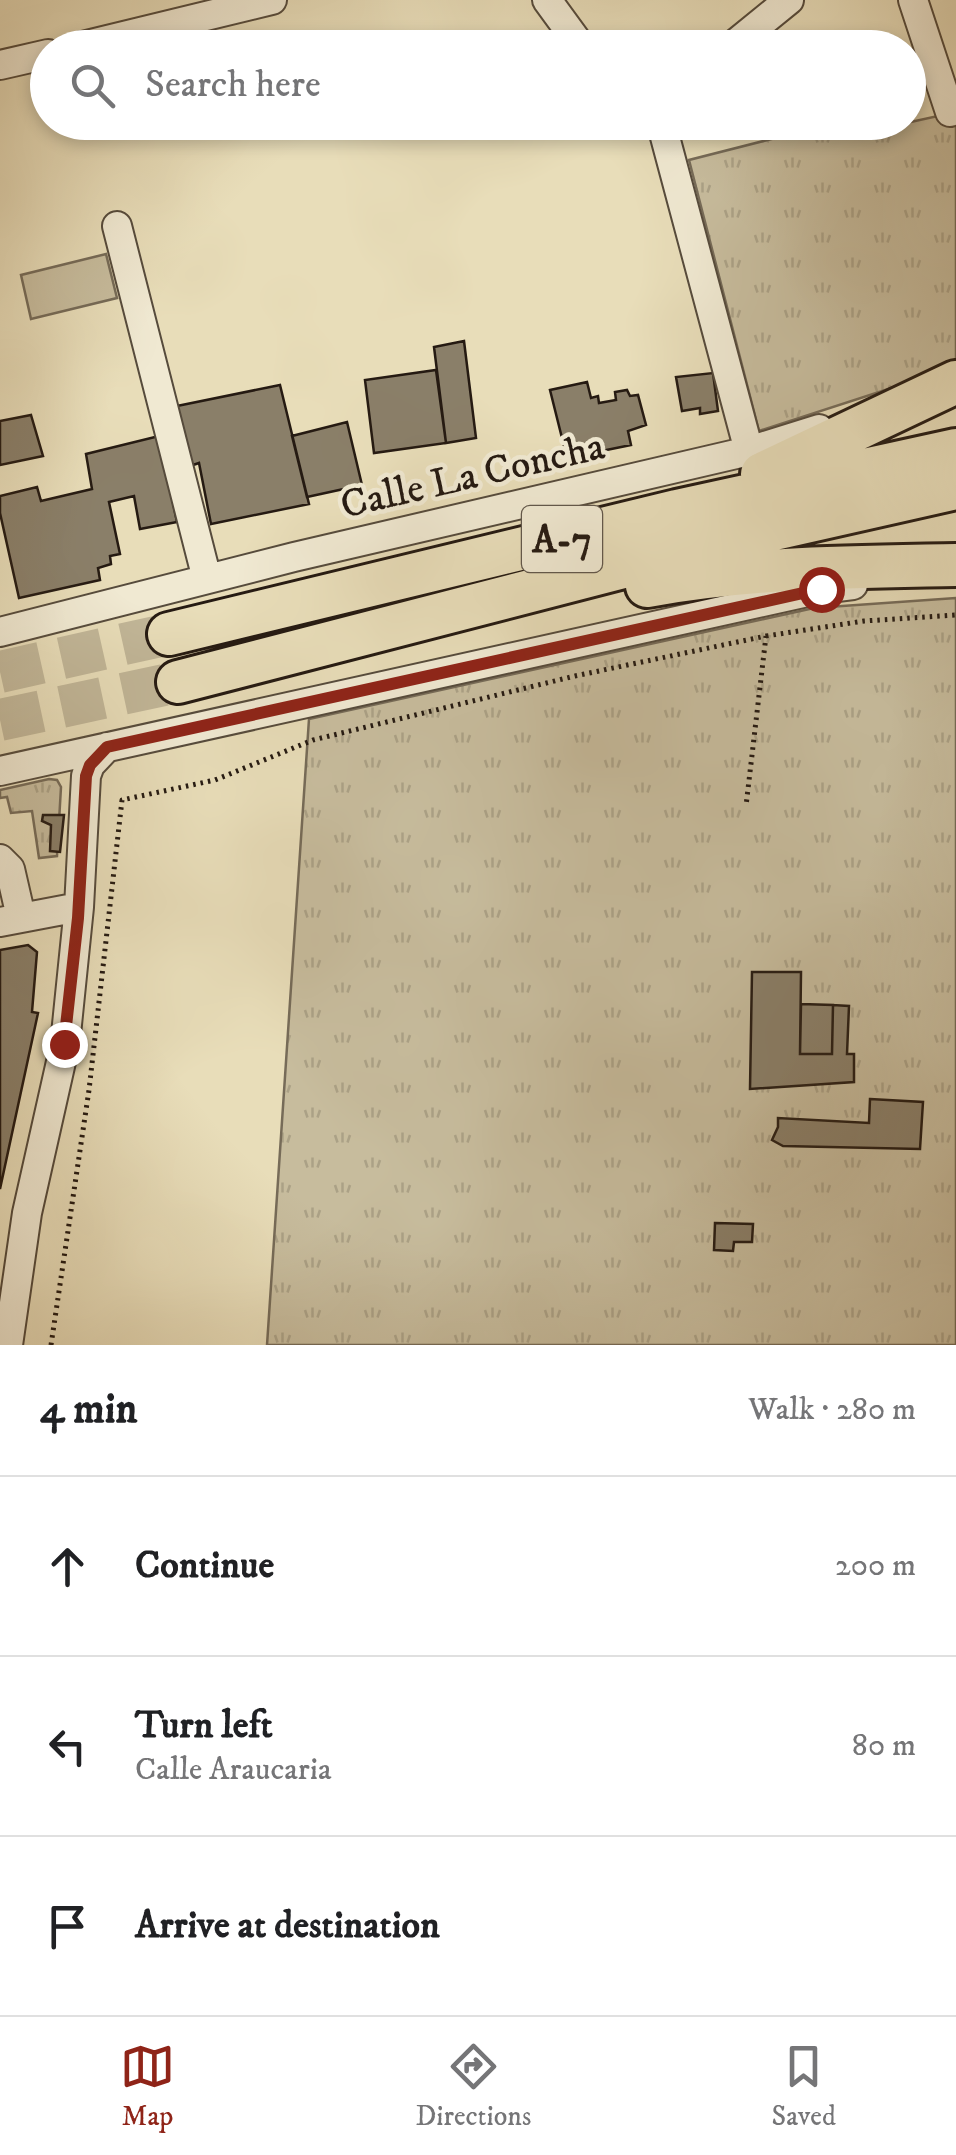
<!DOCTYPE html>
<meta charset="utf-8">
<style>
body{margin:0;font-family:"IM FELL DW Pica",serif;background:#f2f2f2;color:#202124}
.stop{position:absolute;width:30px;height:30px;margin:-22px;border:8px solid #8f2418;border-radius:50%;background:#fff}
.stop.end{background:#8f2418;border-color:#fff;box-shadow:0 2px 10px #0008}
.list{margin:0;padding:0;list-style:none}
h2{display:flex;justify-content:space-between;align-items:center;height:130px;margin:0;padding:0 40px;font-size:42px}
h2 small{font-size:32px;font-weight:400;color:#757577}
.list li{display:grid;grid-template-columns:65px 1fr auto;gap:30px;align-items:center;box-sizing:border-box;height:180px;padding:0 40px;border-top:2px solid #e0e0e0}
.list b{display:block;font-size:38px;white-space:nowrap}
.list p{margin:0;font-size:32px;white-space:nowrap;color:#757577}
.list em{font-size:32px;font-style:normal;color:#757577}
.icon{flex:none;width:55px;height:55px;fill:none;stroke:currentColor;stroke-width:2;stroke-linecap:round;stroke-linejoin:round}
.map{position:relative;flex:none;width:956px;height:1345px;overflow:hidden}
.search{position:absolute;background:#fff;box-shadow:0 5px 15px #0003;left:30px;right:30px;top:30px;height:110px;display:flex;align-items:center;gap:25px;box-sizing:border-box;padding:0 35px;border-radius:55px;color:#757577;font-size:38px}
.sheet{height:670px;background:#fff}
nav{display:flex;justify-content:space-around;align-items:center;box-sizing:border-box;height:140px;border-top:2px solid #e0e0e0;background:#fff;font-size:28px;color:#757577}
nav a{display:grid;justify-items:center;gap:5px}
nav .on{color:#8f2418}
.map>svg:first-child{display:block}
.grass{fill:url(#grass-tufts);stroke:#766b58;stroke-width:2.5}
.pitch{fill:#c7bc9d;stroke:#766b58;stroke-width:2.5}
.building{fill:#8a7f69;stroke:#251a12;stroke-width:2.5}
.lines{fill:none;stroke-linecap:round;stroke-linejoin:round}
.highway-tunnel{stroke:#c1b698;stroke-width:42;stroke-dasharray:42 21;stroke-linecap:butt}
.minor-casing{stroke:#564b3c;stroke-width:32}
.highway-casing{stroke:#251a12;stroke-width:48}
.path{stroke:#251a12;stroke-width:5;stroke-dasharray:2.5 5;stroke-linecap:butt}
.minor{stroke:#f0e9d2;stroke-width:28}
.highway{stroke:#e8ddb9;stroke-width:42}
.route{stroke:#8f2418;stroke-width:12}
.labels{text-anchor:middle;stroke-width:9;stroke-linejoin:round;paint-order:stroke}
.shield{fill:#f0e9d2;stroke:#62584c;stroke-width:2.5}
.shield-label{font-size:38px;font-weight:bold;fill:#251a12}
.street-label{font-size:40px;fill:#251a12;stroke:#f0e9d2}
</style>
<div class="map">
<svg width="956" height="1345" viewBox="0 0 956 1345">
<defs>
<pattern id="grass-tufts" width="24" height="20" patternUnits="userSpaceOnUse" patternTransform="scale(2.5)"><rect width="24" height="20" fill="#c7bc9d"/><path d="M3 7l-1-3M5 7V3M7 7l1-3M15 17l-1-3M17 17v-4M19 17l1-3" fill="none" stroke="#aba186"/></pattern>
</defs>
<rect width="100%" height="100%" fill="#e8ddb9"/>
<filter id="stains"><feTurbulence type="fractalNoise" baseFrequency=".002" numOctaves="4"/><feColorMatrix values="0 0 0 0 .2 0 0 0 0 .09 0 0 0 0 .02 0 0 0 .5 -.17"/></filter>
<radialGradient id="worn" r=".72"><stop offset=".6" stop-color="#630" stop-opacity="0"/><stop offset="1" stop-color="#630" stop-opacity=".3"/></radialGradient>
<!-- grass -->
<path class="grass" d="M956,112V359L910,382L759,431L689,160L834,123H866L870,131Z
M956,598V1345H267L309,719L814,608Z
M49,779L57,780L61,787L57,856L39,858L32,811L11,813L7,797L0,798V790Z"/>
<!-- pitch -->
<path class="pitch" d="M106,254L117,298L31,319L21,275Z"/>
<!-- building -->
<path class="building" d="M464,341L476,438L446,443L434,347Z
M436,370L446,443L374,453L365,380Z
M713,373L718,411L700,414V408L682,411L676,377Z
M587,382L591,398L598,396L599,403L616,400L615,392L627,390L630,396L638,395L646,425L628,431L631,445L567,458L550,390Z
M280,385L309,504L211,524L199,463L190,466L177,406Z
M31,415L43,456L0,465V421Z
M347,422L362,485L307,497L292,436Z
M159,436L177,522L140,529L134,496L109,502L120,554L110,556L111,564L98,568L100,580L19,598L0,513V496L37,487L41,501L92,489L86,454Z
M43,815H64L60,852L50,851L51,825L42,821Z
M28,945L37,952L32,1012L38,1013L0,1189V950Z
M752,972H801L800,1054H832L833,1005L849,1006L847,1054H854V1082L750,1089Z
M801,1004L833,1005L832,1054H800Z
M870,1099L923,1102L920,1149L783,1146L772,1140L778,1127V1118L869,1123Z
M715,1223L753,1224L752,1242H734L733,1251L714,1250Z"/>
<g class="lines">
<!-- highway-tunnel -->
<path class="highway-tunnel" d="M0,672L169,634
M0,720L178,682"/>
<!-- minor casing -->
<g class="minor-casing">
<path id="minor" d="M547,0L582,48
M913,0L950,112
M74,48L272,0
M730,48L789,0
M0,65L48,54
M661,122L749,451
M117,226L207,579
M0,632L294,557L749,451L819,429
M0,771L821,589L853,585
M0,859L10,869L21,917
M0,922L79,907
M8,1345L27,1213L65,1044L79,907L86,776L90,765L107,747"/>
</g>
<!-- highway casing -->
<g class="highway-casing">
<path id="highway" d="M762,474L956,382
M647,586C749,567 853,567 956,565
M169,634L677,511L956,450
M178,682L743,536L956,488"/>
</g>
<!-- path -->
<path class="path" d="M766,636L864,621L956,615
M51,1345L89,1090L122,800L215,780L313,740L575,676L766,636L746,806"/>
<!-- minor -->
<use href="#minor" class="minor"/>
<!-- highway -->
<use href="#highway" class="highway"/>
</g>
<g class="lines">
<!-- route -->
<path class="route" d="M64,1044L78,918L86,776L90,765L107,747L821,589"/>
</g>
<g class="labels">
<!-- shield labels -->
<rect class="shield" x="522" y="506" width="80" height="66" rx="8"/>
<g class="shield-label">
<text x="562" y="552">A-7</text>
</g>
<!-- street labels -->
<g class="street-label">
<text transform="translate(472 474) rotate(-13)" y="14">Calle La Concha</text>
</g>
</g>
<rect width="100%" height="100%" filter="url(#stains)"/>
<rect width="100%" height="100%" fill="url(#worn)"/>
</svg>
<div class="stop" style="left:821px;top:589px"></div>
<div class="stop end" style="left:64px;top:1044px"></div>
<div class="search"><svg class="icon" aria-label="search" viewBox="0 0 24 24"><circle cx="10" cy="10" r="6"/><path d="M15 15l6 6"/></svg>Search here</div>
</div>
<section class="sheet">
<h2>4 min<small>Walk · 280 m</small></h2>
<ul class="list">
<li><svg class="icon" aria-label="ahead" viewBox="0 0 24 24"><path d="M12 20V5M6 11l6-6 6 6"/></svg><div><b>Continue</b></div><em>200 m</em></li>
<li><svg class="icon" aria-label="left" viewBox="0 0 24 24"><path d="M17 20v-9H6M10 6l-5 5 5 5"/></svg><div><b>Turn left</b><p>Calle Araucaria</p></div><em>80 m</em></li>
<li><svg class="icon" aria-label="arrive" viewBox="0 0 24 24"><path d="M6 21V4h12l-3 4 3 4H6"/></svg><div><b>Arrive at destination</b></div></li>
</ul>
</section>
<nav>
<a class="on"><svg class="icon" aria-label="map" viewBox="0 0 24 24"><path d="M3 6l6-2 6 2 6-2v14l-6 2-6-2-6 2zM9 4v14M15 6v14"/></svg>Map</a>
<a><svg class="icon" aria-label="directions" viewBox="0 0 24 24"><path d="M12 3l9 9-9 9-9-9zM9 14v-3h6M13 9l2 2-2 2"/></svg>Directions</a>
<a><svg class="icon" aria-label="saved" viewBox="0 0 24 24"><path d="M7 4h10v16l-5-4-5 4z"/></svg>Saved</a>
</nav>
